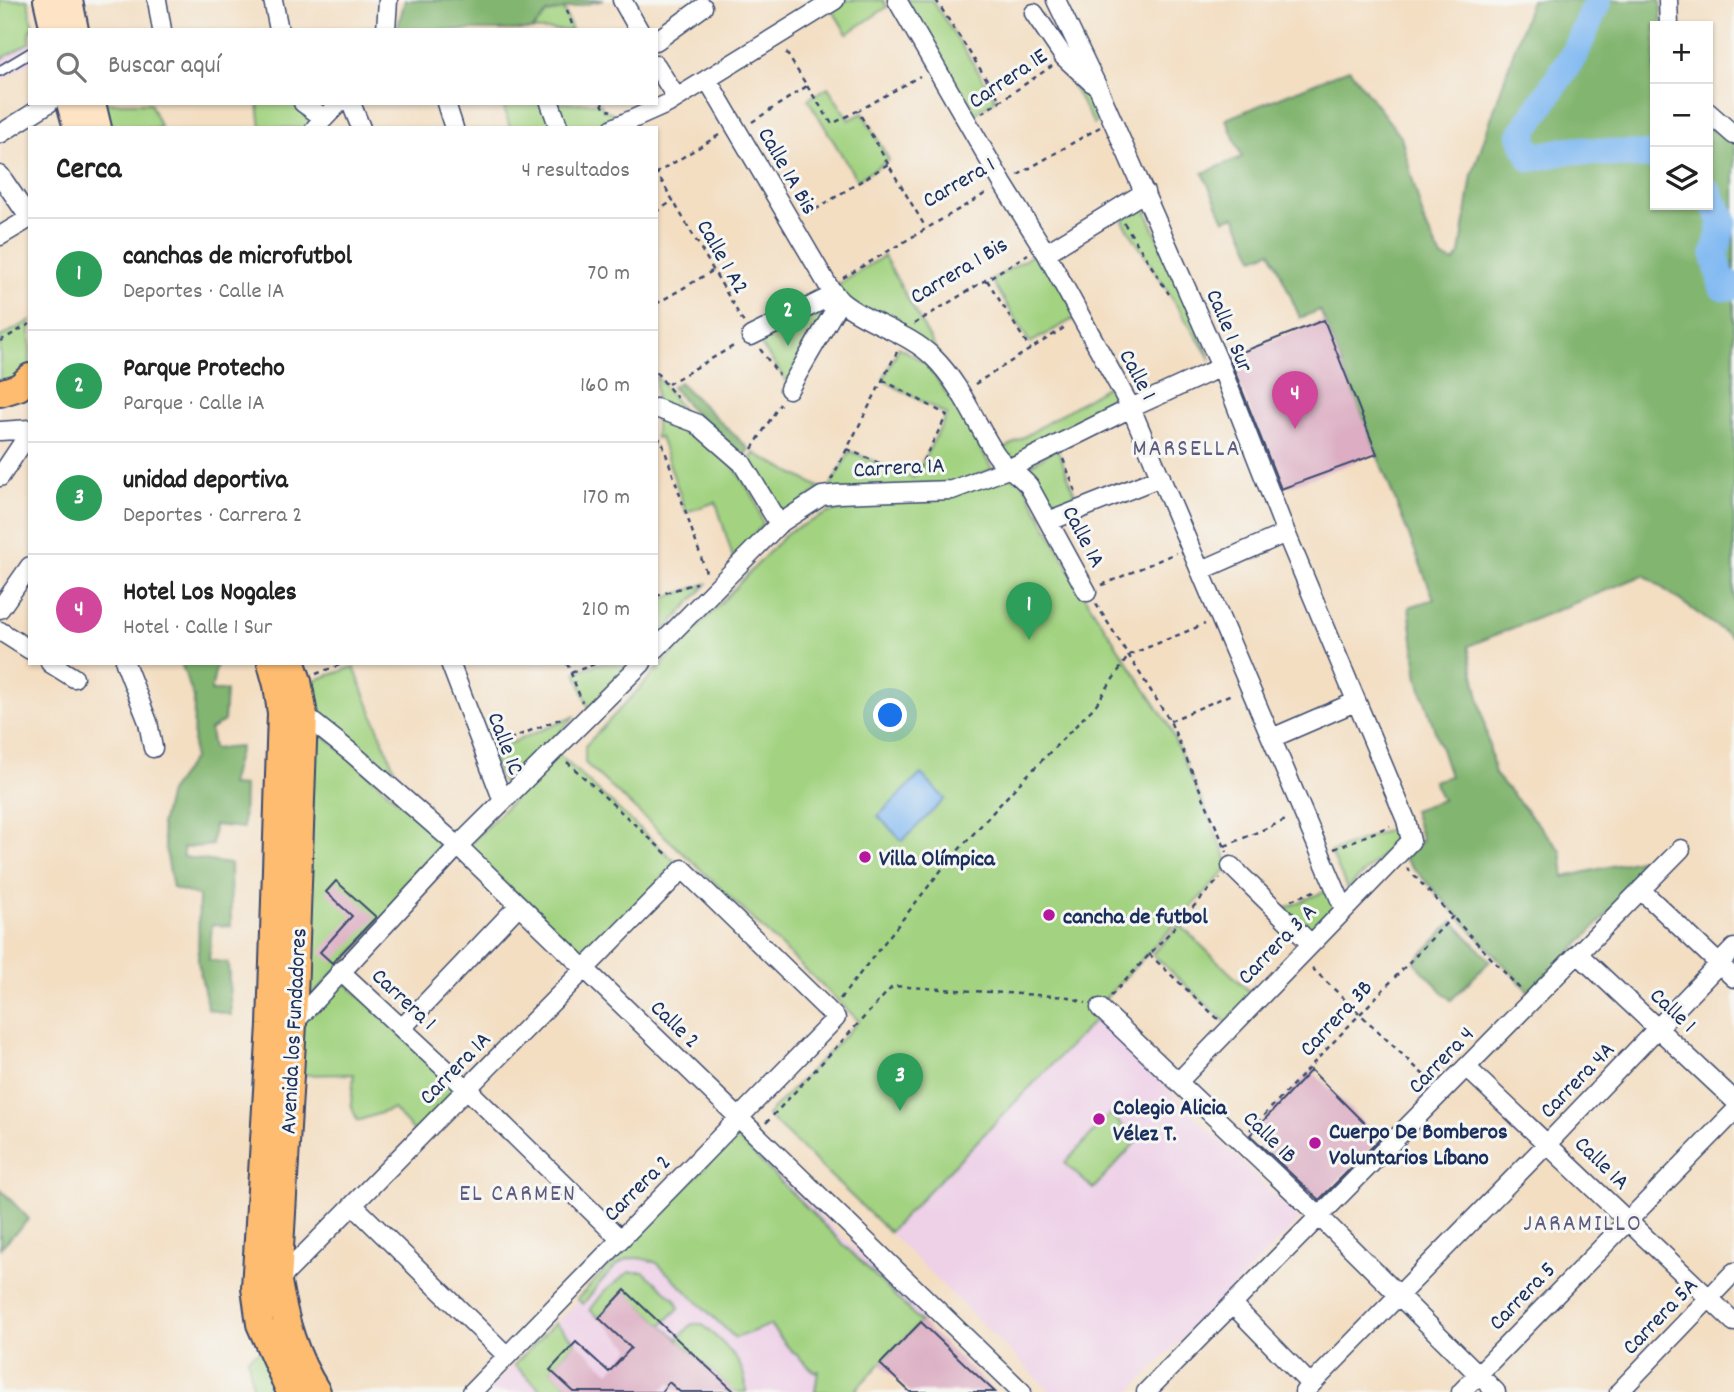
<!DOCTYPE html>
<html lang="es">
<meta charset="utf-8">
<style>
body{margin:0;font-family:Dekko,sans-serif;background:#f2f2f2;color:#222}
.controls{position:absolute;right:21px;top:21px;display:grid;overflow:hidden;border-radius:0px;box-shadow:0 2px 5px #0004}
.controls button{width:63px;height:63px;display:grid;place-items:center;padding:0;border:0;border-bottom:2px solid #e0e0e0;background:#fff;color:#222;font:35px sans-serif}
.you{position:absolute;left:891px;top:716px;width:24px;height:24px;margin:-18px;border:5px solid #fff;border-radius:50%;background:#1a73e8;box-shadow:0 0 0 10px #1a73e833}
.badge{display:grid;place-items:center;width:46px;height:46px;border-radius:50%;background:#db2777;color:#fff;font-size:23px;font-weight:700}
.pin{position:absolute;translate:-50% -58px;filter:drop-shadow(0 2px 4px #0008)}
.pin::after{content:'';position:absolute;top:37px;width:24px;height:21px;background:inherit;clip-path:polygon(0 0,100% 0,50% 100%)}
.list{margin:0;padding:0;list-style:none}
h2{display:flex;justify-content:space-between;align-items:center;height:91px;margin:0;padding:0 28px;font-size:30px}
h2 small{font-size:23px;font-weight:400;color:#767676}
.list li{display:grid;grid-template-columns:46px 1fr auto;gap:21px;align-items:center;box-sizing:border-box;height:112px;padding:0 28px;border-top:2px solid #e0e0e0}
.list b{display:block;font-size:26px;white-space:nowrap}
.list p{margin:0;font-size:23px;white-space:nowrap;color:#767676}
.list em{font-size:23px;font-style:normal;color:#767676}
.icon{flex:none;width:38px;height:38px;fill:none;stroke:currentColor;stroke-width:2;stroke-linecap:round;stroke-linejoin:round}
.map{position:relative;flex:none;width:1734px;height:1392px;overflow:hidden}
.search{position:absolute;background:#fff;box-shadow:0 2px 5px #0004;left:28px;top:28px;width:630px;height:77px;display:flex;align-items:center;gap:18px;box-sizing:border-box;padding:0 24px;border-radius:0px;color:#767676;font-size:26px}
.panel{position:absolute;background:#fff;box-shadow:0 2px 5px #0004;left:28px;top:126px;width:630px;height:539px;border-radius:0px}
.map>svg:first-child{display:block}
.built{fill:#eed0e7}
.green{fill:#a3d381;stroke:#5f8170;stroke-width:2}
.forest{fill:#82b56f;stroke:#4e7266;stroke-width:2}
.water{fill:#82baf2;stroke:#4e74a8;stroke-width:2}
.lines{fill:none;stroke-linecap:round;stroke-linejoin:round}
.river{stroke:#82baf2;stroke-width:28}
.building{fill:#dcadc3}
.lane-casing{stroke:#3b496d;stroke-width:12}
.street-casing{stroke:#3b496d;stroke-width:21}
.secondary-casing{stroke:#3b496d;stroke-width:28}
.primary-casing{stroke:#3b496d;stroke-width:30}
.path{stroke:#3b496d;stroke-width:2.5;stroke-dasharray:5 5;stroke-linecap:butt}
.lane{stroke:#fff;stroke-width:9}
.street{stroke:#fff;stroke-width:18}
.secondary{stroke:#fee4c5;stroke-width:24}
.primary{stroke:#fdbc6f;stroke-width:26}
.poi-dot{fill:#b5179e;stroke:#f6f6f2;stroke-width:2.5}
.labels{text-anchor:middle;stroke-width:6;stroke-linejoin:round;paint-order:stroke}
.street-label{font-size:23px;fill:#1b2f5e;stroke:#f6f6f2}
.poi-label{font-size:23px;font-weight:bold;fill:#1b2f5e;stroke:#f6f6f2;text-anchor:start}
.neighbourhood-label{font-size:24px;letter-spacing:2px;fill:#5f5b81;stroke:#f6f6f2}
</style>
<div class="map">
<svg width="1734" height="1392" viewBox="0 0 1734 1392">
<rect width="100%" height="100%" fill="#f6f6f2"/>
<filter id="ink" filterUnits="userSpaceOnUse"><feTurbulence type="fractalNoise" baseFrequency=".0143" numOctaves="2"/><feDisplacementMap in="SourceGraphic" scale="14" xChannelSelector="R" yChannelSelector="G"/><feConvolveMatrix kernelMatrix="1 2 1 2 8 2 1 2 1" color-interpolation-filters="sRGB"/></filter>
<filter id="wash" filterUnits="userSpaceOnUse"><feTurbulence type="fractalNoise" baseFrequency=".00686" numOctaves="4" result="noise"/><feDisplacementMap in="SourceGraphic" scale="28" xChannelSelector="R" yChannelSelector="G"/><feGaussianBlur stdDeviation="1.57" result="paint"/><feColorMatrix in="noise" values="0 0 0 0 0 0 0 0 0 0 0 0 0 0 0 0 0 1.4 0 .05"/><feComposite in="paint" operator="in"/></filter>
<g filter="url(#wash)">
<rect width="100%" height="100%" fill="#f3dec2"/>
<!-- built -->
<path class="built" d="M0,0H28L33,30H30V63L0,81Z
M1097,1018L1299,1220L1130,1392H1051L889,1232Z
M741,1138L925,1317L854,1392H487Z"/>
<!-- green -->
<path class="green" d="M0,0H28L33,30H30V42L0,60Z
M847,0H883L887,7L847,34L832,9Z
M901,0H932L996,99L969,118Z
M564,10L572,30H532L546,13Z
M1065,62L1093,89L1105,118L1094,124L1060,65Z
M828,87L849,120L863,113L889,160L857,180L808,99Z
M95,103H150L161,128H102Z
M258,103H295L316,119L309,128H261Z
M503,103H547L556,128H510Z
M552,103H600L603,109L628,120L610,128H561Z
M1141,199L1211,360L1123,221Z
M1041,250L1077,317L1030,343L992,280Z
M884,256L938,353L852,305L835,287Z
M834,297L788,383L757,339Z
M30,321V371L0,389V337Z
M899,347L928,365L975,438L992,469L954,485L827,492L850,451L914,478L947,415L883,380Z
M656,376L687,416L656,404Z
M1113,383L1125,406L1009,464L999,452Z
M656,416L692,428L732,464L755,499L763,525L733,558L716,502L686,512L660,437L656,438Z
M1057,448L1080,507L1051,518L1020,472Z
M754,453L821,488L780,518L747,466Z
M1007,476L1022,481L1083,594L1167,722L1230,866L1099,1005L1097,1018L889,1232L767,1115L859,1021L695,864L585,763V746L788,532L828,513Z
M708,583L656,640V601Z
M599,663H635L589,709L576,672Z
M354,667L403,791L309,713L303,684Z
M575,716L506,791L490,752Z
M320,732L451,847L301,1008L309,738Z
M558,754L677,863L584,959L467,847Z
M1401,825L1403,835L1347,889L1331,852Z
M1328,890L1335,906L1306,934L1280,910Z
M1180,925L1254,996L1228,1024L1152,954Z
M340,978L460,1090L417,1134L393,1109L357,1121L351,1104L354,1074L297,1075V1025Z
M1110,1114L1138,1140L1093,1189L1065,1163Z
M735,1136L921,1322L856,1389L858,1392H815L818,1371L815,1372L788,1347L770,1325L735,1338L657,1263C649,1260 637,1256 628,1259C613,1264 593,1292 583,1304L577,1299Z
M629,1272H644L676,1300L679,1308L662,1325L678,1339L692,1324H702C723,1344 747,1360 746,1392H725L729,1387L625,1291L599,1318L590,1310L604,1292Z
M555,1323L576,1342L551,1370L574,1392H544L514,1365Z
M265,1348L289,1392H253L248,1358Z"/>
<!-- forest -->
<path class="forest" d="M405,0H604L547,13L532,30H397Z
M1531,0H1660L1662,26H1655V205H1708V124L1710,120L1734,138V639L1644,575L1468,646L1495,774L1561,851L1564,877L1665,854L1531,994L1404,858L1422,841L1413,810L1442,800L1433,781L1450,776L1418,680L1409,607L1434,599L1320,310L1300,318L1271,251L1254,258L1235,216L1224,220L1203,173L1242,157L1226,119L1349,69L1401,137L1425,225L1442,258L1454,262L1460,254L1472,175Z
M679,382L749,449L743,457L697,417L672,387Z
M181,663H217L211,691H226L224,721L210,730L213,749L240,747L230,785L244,786L243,828L214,825L212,845L183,848L184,857L230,864L231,926L212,925L209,960L228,963L231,1015L208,1009L198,962L199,896L173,888L161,825L169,792L193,759L194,698Z
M1453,921L1490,961L1451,1000L1414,962Z
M0,1189L29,1219L0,1248Z"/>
<!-- water -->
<path class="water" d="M921,774L945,799L902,841L878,816Z"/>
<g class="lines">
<!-- river -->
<path class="river" d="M1598,0L1575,53L1521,135L1531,158L1570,150L1655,156
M1708,192L1723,221L1715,255L1723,287L1734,286"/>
</g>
<g id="blocks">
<!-- building -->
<path class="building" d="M1324,320L1377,454L1281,489L1229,357Z
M336,881L376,917L332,963L320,952L352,916L326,892Z
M1311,1070L1380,1139L1319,1200L1250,1135Z
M625,1290L678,1340L735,1392H680L669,1382L661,1392H574L550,1370L576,1342L609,1372L631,1348L599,1318Z
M921,1322L967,1366L995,1392H910L880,1364Z"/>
</g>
</g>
<g filter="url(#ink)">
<use href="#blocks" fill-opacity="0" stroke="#3b496d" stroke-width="2"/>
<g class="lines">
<!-- lane casing -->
<g class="lane-casing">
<path id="lane" d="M0,71L30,53"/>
</g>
<!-- street casing -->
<g class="street-casing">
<path id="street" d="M157,0L162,30
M273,0L279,30
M622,0L639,30
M897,0L1003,184L1046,253L1131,408L1344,909
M1056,0L1099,90L1221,367L1286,533L1406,820L1411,841L1178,1082
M1668,0L1669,26
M1034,13L1064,57L1092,83
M386,30L388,0
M656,41L703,7
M656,65L676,97
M707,79L829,287C834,292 837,299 843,303C871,325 908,332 934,358C961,385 975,422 995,453C1004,467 1018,473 1029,486L1087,592
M303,103L324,118
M351,103L361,128
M446,103L454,128
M550,103L559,128
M1708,112L1734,135
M315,128L339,103
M613,128L667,104L835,0
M0,134L49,103
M0,175L30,219
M0,236L30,218
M1046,253L1145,192
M751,336L835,294
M789,389L840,301
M656,408L696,423L742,463L779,524
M0,431L30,429
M0,477L30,432
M1050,521L1161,477
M1200,571L1286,533
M0,609L30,566
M0,631L30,650
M656,649L779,524L822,496L838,494L952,490L1008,469L1131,408L1221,367
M50,663L74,678
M125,663L148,722L153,748
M450,663L503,801
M298,715H304L353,754L458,846L1022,1392
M1272,738L1355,702
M1231,866L1310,943
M1642,891L1734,978
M1578,954L1734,1100
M340,971L467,1089L620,1239
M1100,1008L1320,1217L1496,1392
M293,1024L458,846L642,663
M402,1028L519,905
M1466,1067L1734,1322
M353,1205L507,1356
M276,1283L683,869L836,1018L472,1392
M1233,1305L1311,1385
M1146,1392L1681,849
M1304,1392L1548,1143L1734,948
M1461,1392L1734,1112
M1619,1392L1734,1272"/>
</g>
<!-- secondary casing -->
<g class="secondary-casing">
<path id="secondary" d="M46,0L53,30
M70,0L76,30
M69,103L76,128
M93,103L99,128"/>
</g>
<!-- primary casing -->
<g class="primary-casing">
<path id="primary" d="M0,393L19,387L30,377
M271,663L277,685L281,713L271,1025L255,1288L260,1324L290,1392
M292,663L298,681L304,715L293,1024L278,1282C285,1322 295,1357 317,1392"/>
</g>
<!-- path -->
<path class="path" d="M936,0L1000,100
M567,10L574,30
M807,86L832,124L857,111
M602,103L604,108L611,111
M982,113L1052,66
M752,122L807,86L784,49
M719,135L657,173L744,323
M888,164L858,111L920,76
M1018,175L1100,127
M656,212L674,200
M807,215L888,164L926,228
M1124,223L1169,294
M843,278L988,192
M987,280L1030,349
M656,304L714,270
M914,324L1028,254
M0,341L30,324
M760,349L779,375
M656,372L677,398
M883,380L947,415L916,474
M668,384L737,344
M975,384L1067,326
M656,440L661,439L707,575
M752,449L780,404
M847,449L906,475
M1063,459L1076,492
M831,480L897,352
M1102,585L1176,553
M656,596L696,583
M1096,604L1170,721L1227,852
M567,663L582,702
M571,673L597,663
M316,674L345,663
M1170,721L1234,693
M500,743L562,718
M567,762L670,857
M1225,846L1288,819
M1334,849L1390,826
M1407,868L1520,989
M1291,900L1317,890
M1149,954L1218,1019
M1312,968L1429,1080
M1111,996L1220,878
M840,999L946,864L1014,789L1095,706L1129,655L1205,624
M766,1123L893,986L1069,997L1086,1003
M1250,1130L1453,916"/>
<!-- lane -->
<use href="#lane" class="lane"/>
<!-- street -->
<use href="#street" class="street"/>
<!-- secondary -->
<use href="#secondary" class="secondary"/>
<!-- primary -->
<use href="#primary" class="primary"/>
</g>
</g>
<!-- markers -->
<g class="poi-dot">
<circle cx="865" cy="857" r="7"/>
<circle cx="1049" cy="915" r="7"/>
<circle cx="1099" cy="1119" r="7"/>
<circle cx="1315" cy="1143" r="7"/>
</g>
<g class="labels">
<!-- street labels -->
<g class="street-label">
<text transform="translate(1007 77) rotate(-34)" y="8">Carrera 1E</text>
<text transform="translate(789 170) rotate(60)" y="8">Calle 1A Bis</text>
<text transform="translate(958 181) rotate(-30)" y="8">Carrera 1</text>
<text transform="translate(724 256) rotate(60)" y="8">Calle 1 A2</text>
<text transform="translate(958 269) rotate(-31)" y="8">Carrera 1 Bis</text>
<text transform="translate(1231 330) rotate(67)" y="8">Calle 1 Sur</text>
<text transform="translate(1139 374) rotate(62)" y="8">Calle 1</text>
<text transform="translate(899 466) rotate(-3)" y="8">Carrera 1A</text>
<text transform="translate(1085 536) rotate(62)" y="8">Calle 1A</text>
<text transform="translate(507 743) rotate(69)" y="8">Calle 1C</text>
<text transform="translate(1276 943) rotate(-46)" y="8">Carrera 3 A</text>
<text transform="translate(405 998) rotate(43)" y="8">Carrera 1</text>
<text transform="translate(1674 1009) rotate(43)" y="8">Calle 1</text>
<text transform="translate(1335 1017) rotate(-47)" y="8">Carrera 3B</text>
<text transform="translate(676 1023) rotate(44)" y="8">Calle 2</text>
<text transform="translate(292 1031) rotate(-87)" y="8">Avenida los Fundadores</text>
<text transform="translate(1440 1059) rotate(-46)" y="8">Carrera 4</text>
<text transform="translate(454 1067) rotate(-46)" y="8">Carrera 1A</text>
<text transform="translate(1576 1079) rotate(-46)" y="8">Carrera 4A</text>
<text transform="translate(1271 1136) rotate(44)" y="8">Calle 1B</text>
<text transform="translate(1603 1162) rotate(44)" y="8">Calle 1A</text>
<text transform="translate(636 1187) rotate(-45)" y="8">Carrera 2</text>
<text transform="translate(1521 1295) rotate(-46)" y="8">Carrera 5</text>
<text transform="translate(1659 1315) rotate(-46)" y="8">Carrera 5A</text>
</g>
<!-- poi labels -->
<g class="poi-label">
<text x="879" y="865">Villa Olímpica</text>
<text x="1063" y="923">cancha de futbol</text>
<text x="1113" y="1114">Colegio Alicia<tspan x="1113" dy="26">Vélez T.</tspan></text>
<text x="1329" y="1138">Cuerpo De Bomberos<tspan x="1329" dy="26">Voluntarios Líbano</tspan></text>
</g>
<!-- neighbourhood labels -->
<g class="neighbourhood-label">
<text x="1187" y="455">MARSELLA</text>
<text x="518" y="1200">EL CARMEN</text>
<text x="1583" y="1230">JARAMILLO</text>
</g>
</g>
</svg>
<div class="controls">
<button>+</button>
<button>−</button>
<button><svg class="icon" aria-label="layers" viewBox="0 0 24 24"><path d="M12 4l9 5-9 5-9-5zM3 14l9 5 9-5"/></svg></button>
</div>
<div class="you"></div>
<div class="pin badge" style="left:1029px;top:640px;background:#2e9e5b">1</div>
<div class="pin badge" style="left:788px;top:346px;background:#2e9e5b">2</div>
<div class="pin badge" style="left:900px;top:1111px;background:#2e9e5b">3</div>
<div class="pin badge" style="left:1295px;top:429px;background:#d1479c">4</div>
<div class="search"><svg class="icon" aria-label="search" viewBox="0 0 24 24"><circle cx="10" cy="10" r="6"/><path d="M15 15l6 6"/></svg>Buscar aquí</div>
<section class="panel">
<h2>Cerca<small>4 resultados</small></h2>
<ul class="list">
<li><span class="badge" style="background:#2e9e5b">1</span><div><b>canchas de microfutbol</b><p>Deportes · Calle 1A</p></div><em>70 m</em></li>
<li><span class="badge" style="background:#2e9e5b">2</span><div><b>Parque Protecho</b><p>Parque · Calle 1A</p></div><em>160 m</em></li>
<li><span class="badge" style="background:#2e9e5b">3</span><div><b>unidad deportiva</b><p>Deportes · Carrera 2</p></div><em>170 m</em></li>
<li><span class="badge" style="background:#d1479c">4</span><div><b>Hotel Los Nogales</b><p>Hotel · Calle 1 Sur</p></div><em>210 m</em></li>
</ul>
</section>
</div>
